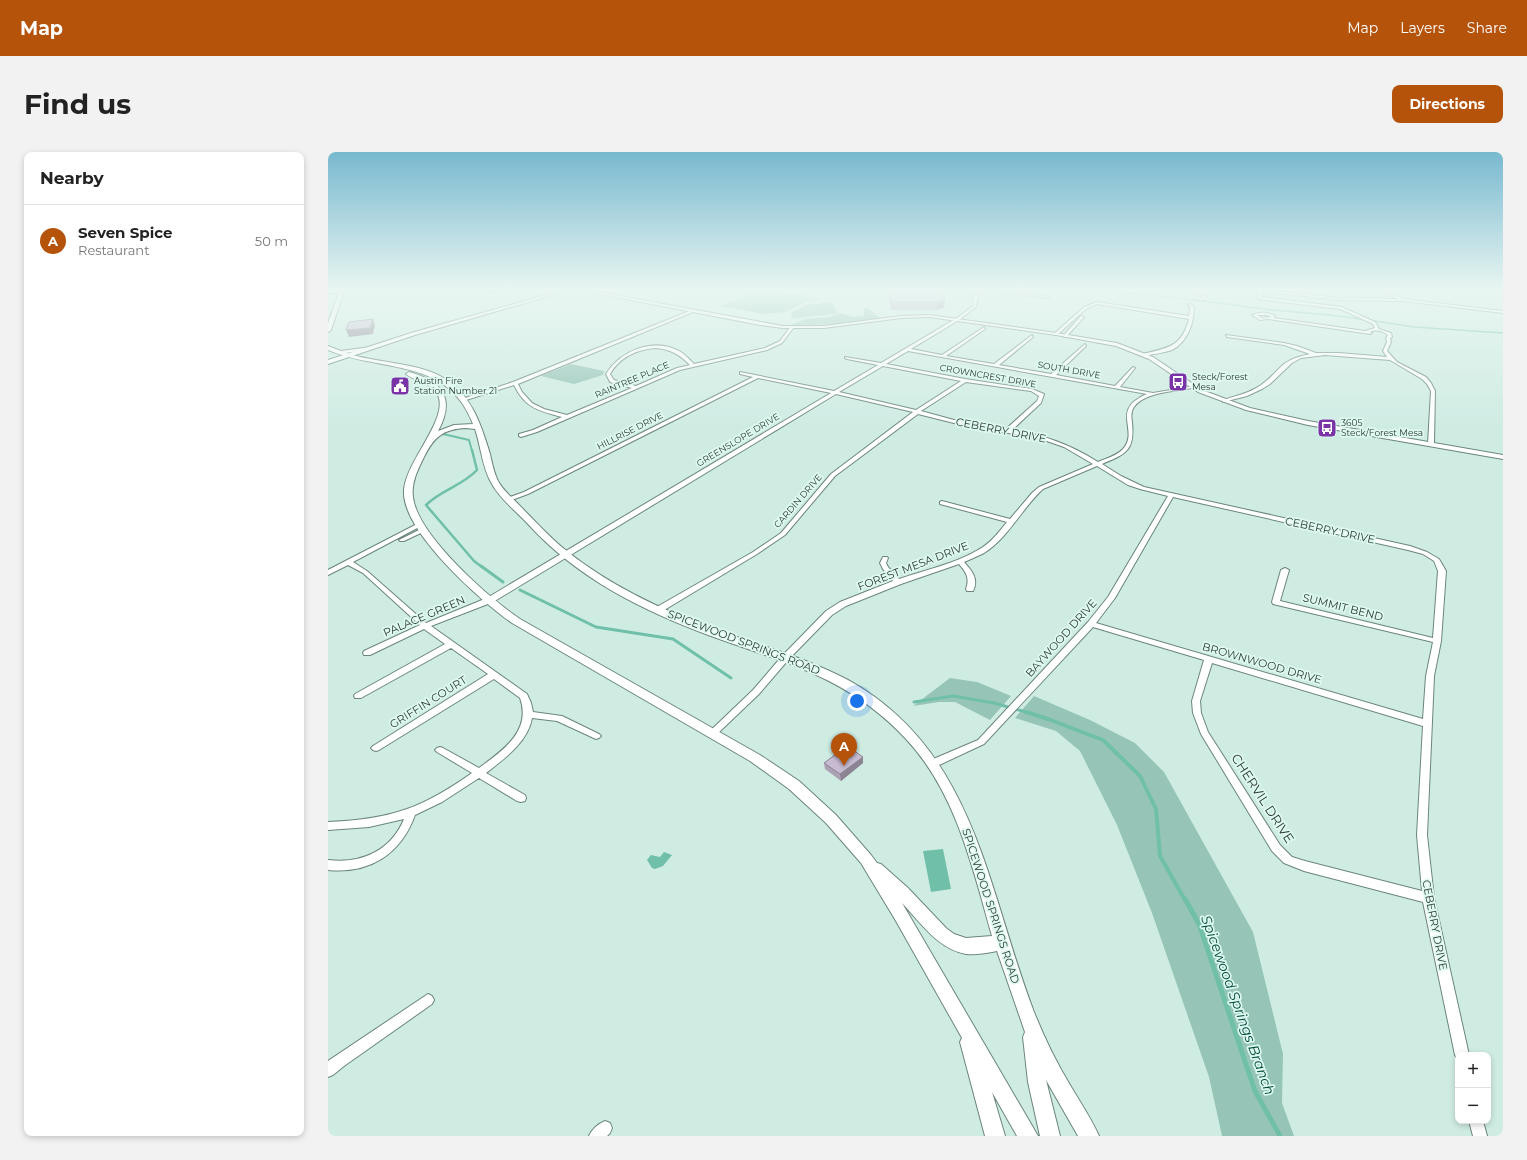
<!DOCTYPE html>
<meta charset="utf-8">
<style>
body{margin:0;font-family:Montserrat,sans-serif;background:#f2f2f2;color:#222}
.controls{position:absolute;right:12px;bottom:12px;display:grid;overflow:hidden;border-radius:8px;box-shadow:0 2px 6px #0003}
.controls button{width:36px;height:36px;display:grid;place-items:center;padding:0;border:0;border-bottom:1px solid #e0e0e0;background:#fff;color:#222;font:20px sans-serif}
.you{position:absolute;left:529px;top:549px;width:14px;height:14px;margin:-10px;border:3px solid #fff;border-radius:50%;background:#1a73e8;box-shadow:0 0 0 6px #1a73e833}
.badge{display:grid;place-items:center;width:26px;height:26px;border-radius:50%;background:#b45309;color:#fff;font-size:13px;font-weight:700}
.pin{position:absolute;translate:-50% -33px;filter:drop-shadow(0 1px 2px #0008)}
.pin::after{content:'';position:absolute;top:21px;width:14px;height:12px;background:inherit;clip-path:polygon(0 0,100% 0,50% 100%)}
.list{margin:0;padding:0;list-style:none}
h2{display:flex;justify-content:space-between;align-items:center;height:52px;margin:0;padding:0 16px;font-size:17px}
h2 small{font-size:13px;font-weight:400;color:#767676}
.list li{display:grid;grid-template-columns:26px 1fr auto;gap:12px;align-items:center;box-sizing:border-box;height:72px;padding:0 16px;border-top:1px solid #e0e0e0}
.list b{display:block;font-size:15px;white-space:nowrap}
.list p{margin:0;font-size:13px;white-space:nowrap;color:#767676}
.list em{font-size:13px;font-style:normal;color:#767676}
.map{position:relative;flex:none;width:1175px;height:984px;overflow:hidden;border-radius:8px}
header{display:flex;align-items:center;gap:24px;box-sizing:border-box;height:56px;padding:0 20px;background:#b45309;color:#fff}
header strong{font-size:19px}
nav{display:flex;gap:22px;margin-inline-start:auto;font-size:14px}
.intro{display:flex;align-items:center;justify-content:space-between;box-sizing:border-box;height:96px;padding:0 24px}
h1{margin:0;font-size:28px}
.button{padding:10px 18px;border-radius:8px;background:#b45309;color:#fff;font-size:14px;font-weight:700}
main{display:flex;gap:24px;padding:0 24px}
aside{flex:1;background:#fff;border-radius:8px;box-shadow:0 2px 6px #0003}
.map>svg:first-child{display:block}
.green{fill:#96c5b7}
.water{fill:#70c0a9}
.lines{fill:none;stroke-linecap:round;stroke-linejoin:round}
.stream-far5{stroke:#70c0a9;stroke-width:1.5}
.stream-far4{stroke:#70c0a9;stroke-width:2}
.stream-far3{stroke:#70c0a9;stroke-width:2.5}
.stream-far2{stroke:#70c0a9;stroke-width:3}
.stream-far1{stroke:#70c0a9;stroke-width:4}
.stream{stroke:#70c0a9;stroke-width:5}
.minor-casing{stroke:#6b857d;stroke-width:2}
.tertiary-casing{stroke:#6b857d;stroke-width:2}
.secondary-casing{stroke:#6b857d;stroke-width:2}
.minor{fill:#fff;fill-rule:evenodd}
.tertiary{fill:#fff;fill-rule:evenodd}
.secondary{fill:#fff;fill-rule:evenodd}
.wall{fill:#aca2b5}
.shaded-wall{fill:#8c8493}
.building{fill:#c8bcd2;stroke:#8c8493}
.labels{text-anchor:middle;stroke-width:3.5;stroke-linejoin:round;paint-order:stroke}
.far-street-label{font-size:9px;fill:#2e3936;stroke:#ddf9f0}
.far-poi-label{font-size:9px;fill:#2e3936;stroke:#ddf9f0;text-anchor:start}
.street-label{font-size:11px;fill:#2e3936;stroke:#ddf9f0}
.near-street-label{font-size:13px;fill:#2e3936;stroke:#ddf9f0}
.near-water-label{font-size:14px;font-style:italic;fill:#00493b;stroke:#ddf9f0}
</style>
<header>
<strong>Map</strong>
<nav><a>Map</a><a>Layers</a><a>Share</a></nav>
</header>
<div class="intro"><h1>Find us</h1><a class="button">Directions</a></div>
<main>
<aside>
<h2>Nearby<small></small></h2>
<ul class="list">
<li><span class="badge">A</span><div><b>Seven Spice</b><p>Restaurant</p></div><em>50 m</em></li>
</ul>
</aside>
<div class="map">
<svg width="1175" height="984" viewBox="0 0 1175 984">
<rect width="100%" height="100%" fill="#cfece3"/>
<!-- green -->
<path class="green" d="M437,137L495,147L479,150L457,160L436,162L392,154Z
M503,150L510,161L507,162L464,166L463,164L464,160L477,153Z
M536,156H540L552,166L511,172L463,173L478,167L502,165L513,161L524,165L536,164Z
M243,212L276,219L275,223L246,232L213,224Z
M622,526L649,530L683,544L662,568L627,550H611L585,554Z
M706,544L762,568L807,591L836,620L925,780L955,902L954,951L966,984H894L881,925L824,761L789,673L752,599L728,579L687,566Z"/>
<!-- water -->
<path class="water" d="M615,697L623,737L603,740L595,699Z
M336,700L344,703L335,714L327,717L324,716L319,708L323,703L332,705Z"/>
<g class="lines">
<!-- stream-far5 -->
<path class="stream-far5" d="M752,137C814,141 875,149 937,157C971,161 1004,162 1037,168
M1047,169L1086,175L1175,181"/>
<!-- stream-far4 -->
<path class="stream-far4" d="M115,282L141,288L144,299"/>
<!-- stream-far3 -->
<path class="stream-far3" d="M144,298L149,318C134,334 113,338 98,353L146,409L154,415"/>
<!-- stream-far2 -->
<path class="stream-far2" d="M153,414L175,430
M192,438L268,475L345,487L403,526
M586,550L625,544L666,551L701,561"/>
<!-- stream-far1 -->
<path class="stream-far1" d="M698,560L720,567L775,588L812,624L828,657L832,704L857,748"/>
<!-- stream -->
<path class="stream" d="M857,747L871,772L927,939L952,984"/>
<!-- minor casing -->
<g class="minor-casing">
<path id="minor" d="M656,137H666L721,145L719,146L659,138L650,143L648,155L631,168L583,197L614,203L656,175L657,177L618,204L666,212L704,183L705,185L671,213L723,222L757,192L758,194L728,223L787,234L805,215L807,216L792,235L825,241L866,234V235L864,236C848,239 816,240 806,255C803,259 803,265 804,270C807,299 798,302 774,312L793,324L816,335L1082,394L1099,400L1111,407L1118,419L1113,489L1106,524L1099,683L1106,746L1141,903H1130V908L1127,903L1095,750L976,719L956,711L944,699L873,582L865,561L864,549L876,508L765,475L656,592L609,614L606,615L603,614L601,611L603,608L650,588L760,470L780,445L840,344L812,337L800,333L769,314L715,337C694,356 681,385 656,401C650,404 643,407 636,410C644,419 651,427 645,439H639L638,437C642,426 638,420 631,412L573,432L518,454L504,463L461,507L431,542L388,583H382L380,581L382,579L425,538L455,503L498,459L512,450L565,429L555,417L552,411L555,405H559L560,406L558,411L560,415L571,427C597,418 626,412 650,398C662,392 671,380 679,370L612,352V350L614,349L682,367L704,341L711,335L765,312L736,295L713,287L626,271L590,262L507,324L457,383L429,402L333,460H327L326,458L327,456L425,400L453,381L503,322L585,260L508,242L165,450L103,474L199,542L203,551L205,560L234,564L271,582L273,584L271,586L268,587L229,569L204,566C200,590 176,607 158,621L197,643L198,646L197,649L193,650L189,649L151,626L114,650L87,663C73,702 42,722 0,718V708C33,712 63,699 76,667L41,675L0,678V670C26,669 54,666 79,657C102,649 124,635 144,621L109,600L107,598L109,596L112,595L115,596L151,616C174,599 204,579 192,546L166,527L51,598L48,599L45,598L43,596L45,594L160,522L123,496L33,546H27L26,544L27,542L117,492L96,477L42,503H36L35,501L36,499L92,473L35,421L20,413L0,423V418L91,371L93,372V374L25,410L39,419L98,471L159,446L503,241L430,226L200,342L181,349L178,347L179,346L196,340L425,225L412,222V220L506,239L550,213L519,207L517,206V205L553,211L629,166L645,154L646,143ZM580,199L819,242C781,258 812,278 795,297C788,304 779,306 770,310C742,292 716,283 684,278L713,251L716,242L704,237L637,227L558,212ZM555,214L633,229L588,258L511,240ZM638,230L703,239L711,244L709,249L678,277L626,268L593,259ZM845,345L1080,398L1095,402L1106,409L1110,419L1105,486L952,449L961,418L957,416L953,418L944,450L945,452L1105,490L1098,524L1095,567L768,471L787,446ZM884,511L1095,574L1089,683L1094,739L977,709L964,705L952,693L880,580L873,561L872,549Z
M818,137H824L827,139L825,140L815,138Z
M877,137H881L877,148L866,147L868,141L876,140ZM876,142L875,146L869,145L870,143Z
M919,137H932L1011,146L1070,147L1057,141L1039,137L1059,139L1075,147L1175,159V161L1076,149L1011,148L934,139L933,145L1014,155L1047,170L1051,177L1063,181L1064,185L1062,186L1063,190L1059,199L1069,210L1098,225L1103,231L1107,239L1106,292L1103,294L1100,292L1103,239L1099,232L1094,227L1062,208L997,203L973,206L964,211L942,232L934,237L919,244L895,250V248C908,244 922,241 933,233C942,227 948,219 956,212C964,206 973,204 982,202L956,193L899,185L898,183L956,191L969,194L988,201H1011L1059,205L1055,199L1059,190L1058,186L1060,183C1054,179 1048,177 1042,180L1044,181L1042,182L940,167L932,168L924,163C932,159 940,160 947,164L946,166L1037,179L1047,176L1045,172L1012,157L930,147V139ZM929,163H939L943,165L934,166Z
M1094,137H1098L1099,138L1097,139Z
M1154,137L1175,139V141L1156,138Z
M769,150L861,164L862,155L860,153L862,152L866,155C866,170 860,190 844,198C835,201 825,202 816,204L814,203V202C840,196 854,195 861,167L769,152L758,157L729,183H727V181L756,155Z
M364,158L365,160L190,232L194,240L204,251L216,257L239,263L304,236L282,230L278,222C292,199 324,186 349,198C356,201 361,207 366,212L437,196L452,189L463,174L466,175L454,191L439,198L352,218L209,280L193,285L191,284V282L205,278L234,265C211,259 197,256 186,233L138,248L134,247L185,230ZM327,196C342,197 351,202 362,213L349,216L308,234L286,228L282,222C292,205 308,198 327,196Z
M753,164L756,165L738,185H736V183Z
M95,376L97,377V379L76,389H72L71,388Z
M100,842L104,844L106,848L104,852L16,914L5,923L0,925V909Z
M277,969L282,971L284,976L282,981L279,984H261C264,977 270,972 277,969Z
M1141,969H1155L1159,984H1145Z"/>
</g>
<!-- tertiary casing -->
<g class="tertiary-casing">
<path id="tertiary" d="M239,137H245L87,183L0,212V208L83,181Z
M246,137H254L455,174H496L573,164L601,163L728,181L789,191L825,205L874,238L922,256L980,269L1175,303V307L980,273L918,258L870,240L821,207L788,194L728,183L601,165L573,166L496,176H455L432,173Z"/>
</g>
<!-- secondary casing -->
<g class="secondary-casing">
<path id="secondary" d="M11,137H15L16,140L3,178L0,180V171L11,141H0V139H11Z
M0,194L13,199L43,195V197L18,201C47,211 87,210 114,225C143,241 153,272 162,302C164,311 166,321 170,329C176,340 186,347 194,356C209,371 223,387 240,400C284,435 336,459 389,478C433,494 479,506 520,528C648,599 659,738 706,860C716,885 728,910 742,933C752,950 763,966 771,984H750L718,928L732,984H712L700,930L695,885L697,880L669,799C659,801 648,803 638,802C610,797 593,771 574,751L710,984H689L664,940L677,984H657L632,890L634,886L568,769L533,711L498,671L461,637L422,609L184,471C153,449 73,379 76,338C78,309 121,267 110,243C104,230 88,230 78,222L81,220C114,229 128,246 110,279L126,273L145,272C120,205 55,221 0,198ZM138,276L147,277C153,294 154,316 164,332C172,347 188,359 200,372C249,426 315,459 383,484C460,512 520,525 578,587C628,640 645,717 664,784L638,786L626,782L618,776L580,736L553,712L549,711L543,703L508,663L471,629L432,603L192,467C161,446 89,383 85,345C83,331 90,317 96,305C106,285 115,277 138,276Z"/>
</g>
<!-- minor -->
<use href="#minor" class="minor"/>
<!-- tertiary -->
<use href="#tertiary" class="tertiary"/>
<!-- secondary -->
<use href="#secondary" class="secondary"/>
</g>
<!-- wall -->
<path class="wall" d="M144,137H181L163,142L144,138Z
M560,137L617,148L616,155L609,158H563L560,144Z
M535,605V611L513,629L497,617L496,611Z"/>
<!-- shaded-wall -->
<path class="shaded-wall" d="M162,137H181L163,142Z
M617,148L616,155L609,158V150Z
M45,167L47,173L45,182L21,185L18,178Z
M535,605V611L513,629L512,622Z"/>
<!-- building -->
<path class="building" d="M560,137H612L617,148L609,150H563Z
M45,167L42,176L18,178L21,170Z
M519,594L535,605L512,622L496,611Z"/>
<!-- sky -->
<linearGradient id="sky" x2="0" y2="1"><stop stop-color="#78b9cf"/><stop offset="0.5" stop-color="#e9f6f2"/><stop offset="1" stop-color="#e9f6f2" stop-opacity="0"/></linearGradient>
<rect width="1175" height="275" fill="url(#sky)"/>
<!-- icons -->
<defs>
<g id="bus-square" transform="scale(1)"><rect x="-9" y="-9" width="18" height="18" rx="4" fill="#7b34a7" stroke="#ddf9f0"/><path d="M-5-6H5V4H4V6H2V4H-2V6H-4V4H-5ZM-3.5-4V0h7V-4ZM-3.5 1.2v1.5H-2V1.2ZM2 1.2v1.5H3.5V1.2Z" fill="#fff"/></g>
<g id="civic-square" transform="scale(1)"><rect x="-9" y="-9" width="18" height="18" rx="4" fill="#7b34a7" stroke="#ddf9f0"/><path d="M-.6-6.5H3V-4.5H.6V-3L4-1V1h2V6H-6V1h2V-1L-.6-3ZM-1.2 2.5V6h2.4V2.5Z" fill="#fff"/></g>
</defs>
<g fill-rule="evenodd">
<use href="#bus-square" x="850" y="230"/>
<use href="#civic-square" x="72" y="234"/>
<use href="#bus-square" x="999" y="276"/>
</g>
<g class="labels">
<!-- far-street labels -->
<g class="far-street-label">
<text transform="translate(741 218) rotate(10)" y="3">SOUTH DRIVE</text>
<text transform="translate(660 224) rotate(10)" y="3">CROWNCREST DRIVE</text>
<text transform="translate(304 228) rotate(-23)" y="3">RAINTREE PLACE</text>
<text transform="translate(302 279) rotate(-27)" y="3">HILLRISE DRIVE</text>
<text transform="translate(410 288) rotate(-31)" y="3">GREENSLOPE DRIVE</text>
<text transform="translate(470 349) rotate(-49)" y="3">CARDIN DRIVE</text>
</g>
<!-- far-poi labels -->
<g class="far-poi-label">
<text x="864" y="228">Steck/Forest<tspan x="864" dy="10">Mesa</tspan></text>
<text x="86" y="232">Austin Fire<tspan x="86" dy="10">Station Number 21</tspan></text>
<text x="1013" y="274">3605<tspan x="1013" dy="10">Steck/Forest Mesa</tspan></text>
</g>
<!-- street labels -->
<g class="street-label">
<text transform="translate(673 278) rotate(11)" y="4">CEBERRY DRIVE</text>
<text transform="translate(1002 378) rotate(12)" y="4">CEBERRY DRIVE</text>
<text transform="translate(585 414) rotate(-21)" y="4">FOREST MESA DRIVE</text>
<text transform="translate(1015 455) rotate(14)" y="4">SUMMIT BEND</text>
<text transform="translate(96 464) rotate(-23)" y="4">PALACE GREEN</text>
<text transform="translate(733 486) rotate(-48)" y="4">BAYWOOD DRIVE</text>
<text transform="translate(416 490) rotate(21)" y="4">SPICEWOOD SPRINGS ROAD</text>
<text transform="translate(934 511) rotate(16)" y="4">BROWNWOOD DRIVE</text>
<text transform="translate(100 550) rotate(-32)" y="4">GRIFFIN COURT</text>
<text transform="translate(663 754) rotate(72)" y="4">SPICEWOOD SPRINGS ROAD</text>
<text transform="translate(1107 773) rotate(79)" y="4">CEBERRY DRIVE</text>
</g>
<!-- near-street labels -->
<g class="near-street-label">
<text transform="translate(935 646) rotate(57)" y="5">CHERVIL DRIVE</text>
</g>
<!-- near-water labels -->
<g class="near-water-label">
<text transform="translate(910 853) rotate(70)" y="5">Spicewood Springs Branch</text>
</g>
</g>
</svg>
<div class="controls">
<button>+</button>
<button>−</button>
</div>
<div class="you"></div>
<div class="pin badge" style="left:516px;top:614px">A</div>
</div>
</main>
